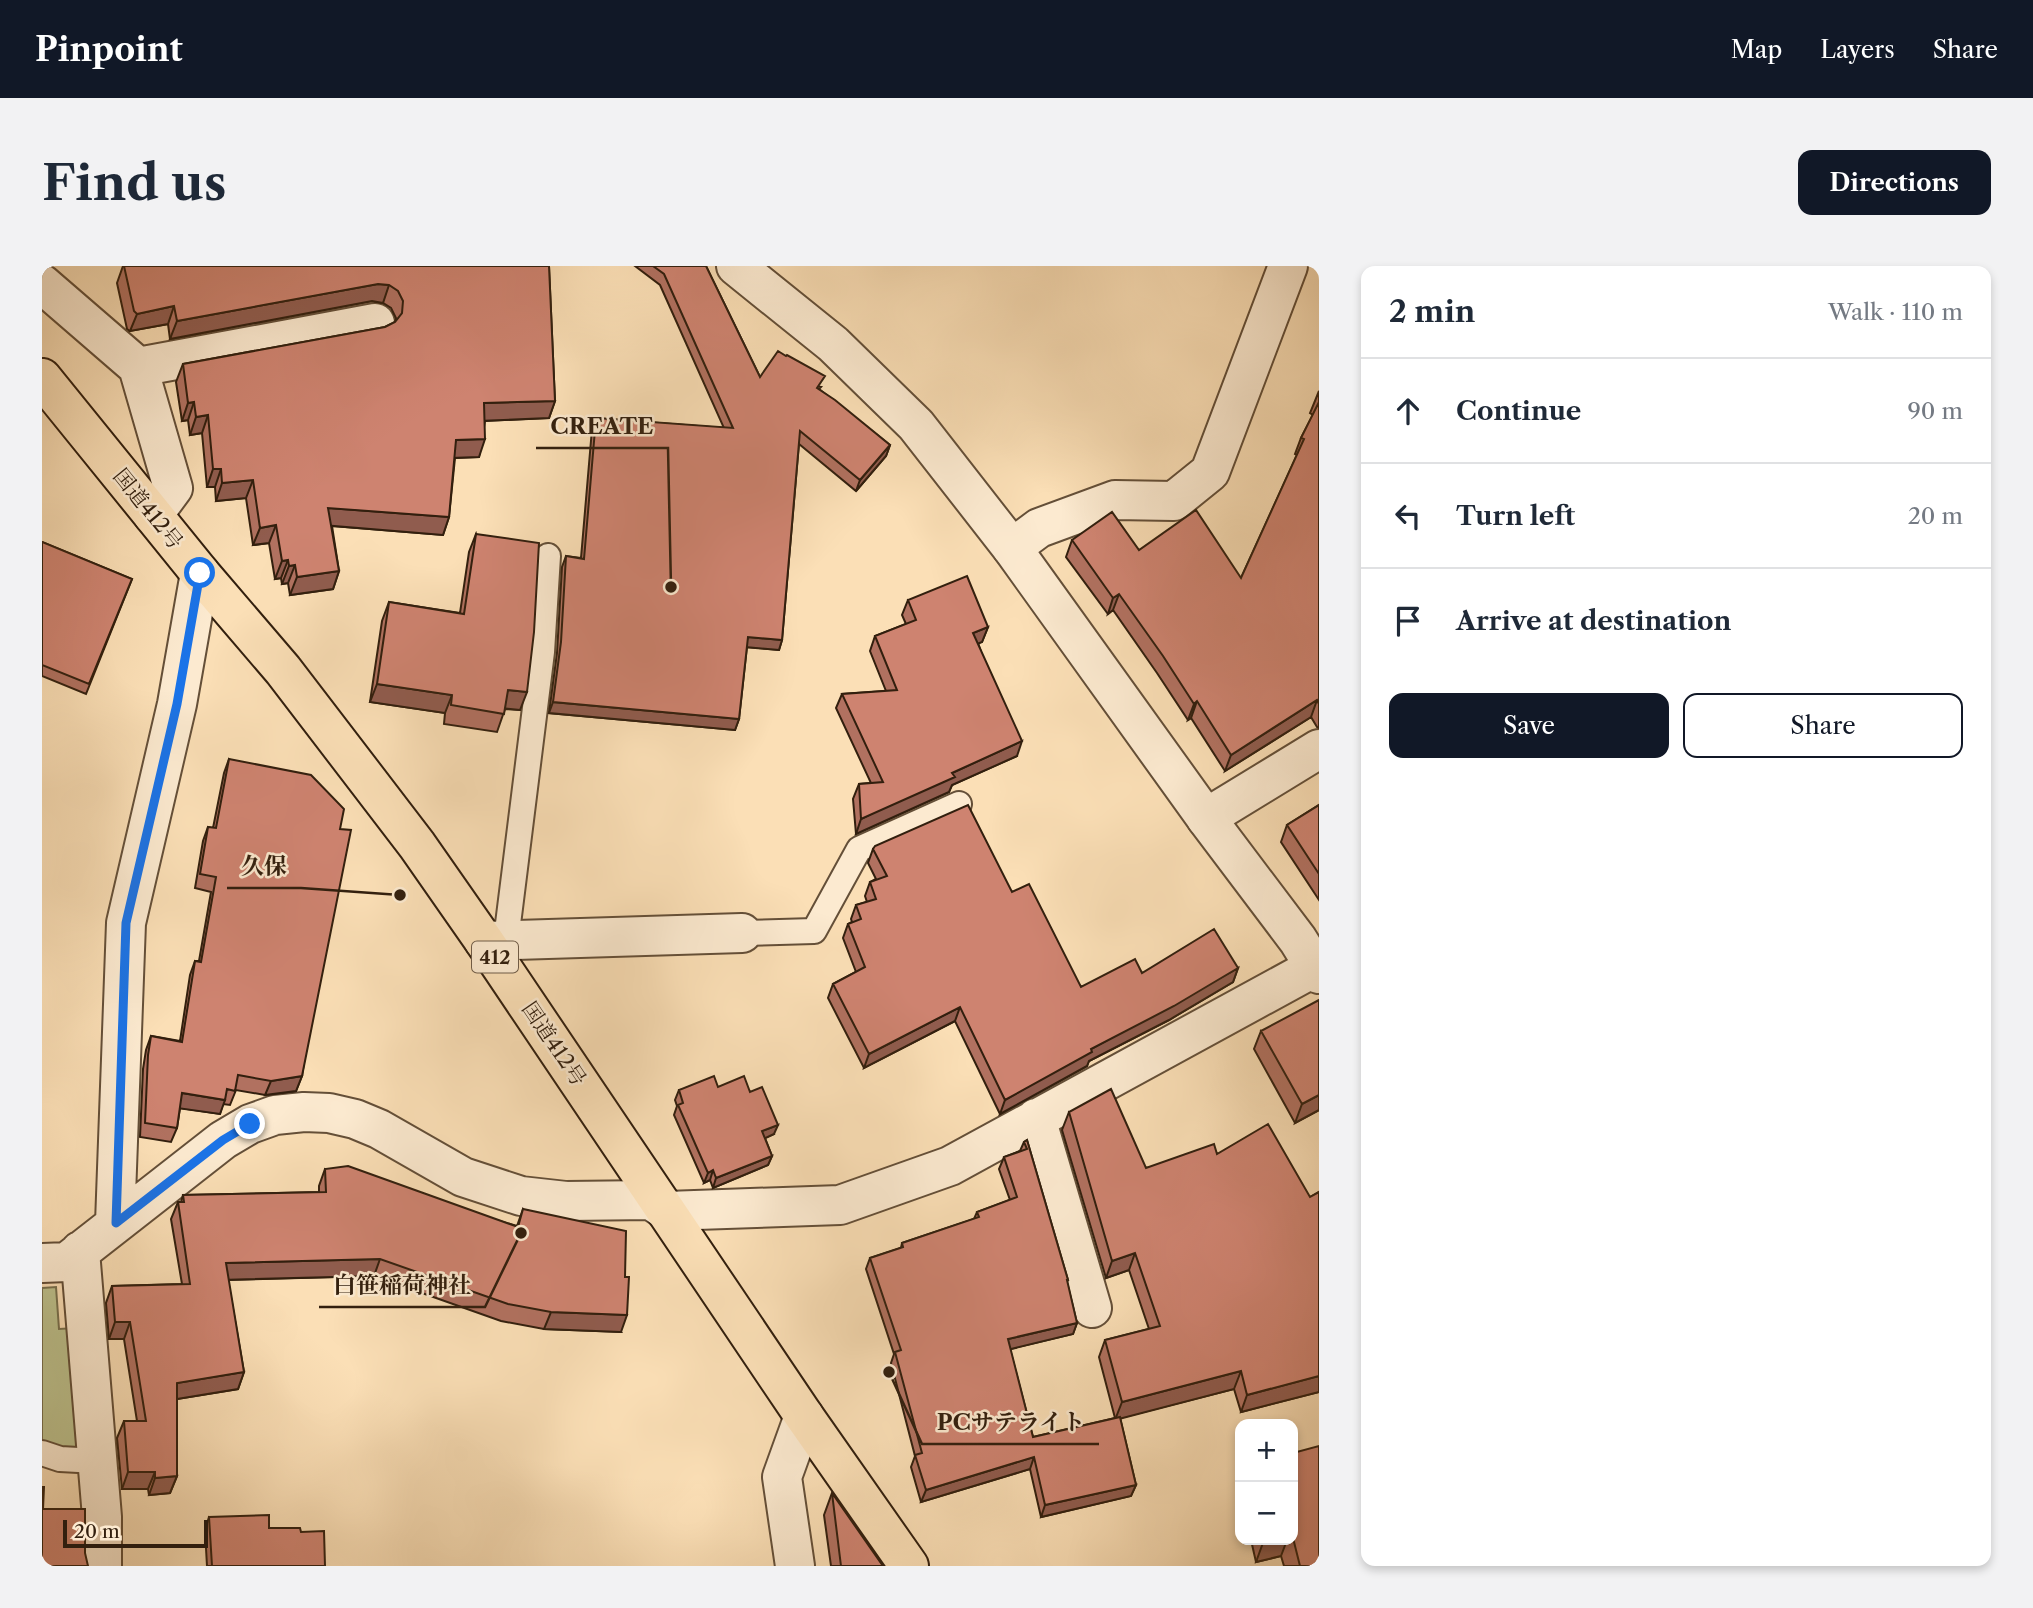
<!DOCTYPE html>
<meta charset="utf-8">
<style>
body{margin:0;font-family:"Libre Caslon Text","Noto Serif JP",serif;background:#f2f2f3;color:#1f2937}
.controls{position:absolute;right:21px;bottom:21px;display:grid;overflow:hidden;border-radius:14px;box-shadow:0 4px 10px #0003}
.controls button{width:63px;height:63px;display:grid;place-items:center;padding:0;border:0;border-bottom:2px solid #e0e1e3;background:#fff;color:#1f2937;font:35px sans-serif}
.scale{position:absolute;left:21px;bottom:18px;width:145px;box-sizing:border-box;padding-left:7px;border:4px solid #321f0e;border-top:0;font-size:19px;line-height:24px;white-space:nowrap;color:#321f0e;-webkit-text-stroke:5px #fcead0;paint-order:stroke}
.stop{position:absolute;width:21px;height:21px;margin:-16px;border:5px solid #1a73e8;border-radius:50%;background:#fff}
.stop.end{background:#1a73e8;border-color:#fff;box-shadow:0 2px 7px #0008}
.list{margin:0;padding:0;list-style:none}
h2{display:flex;justify-content:space-between;align-items:center;height:91px;margin:0;padding:0 28px;font-size:30px}
h2 small{font-size:23px;font-weight:400;color:#747a83}
.list li{display:grid;grid-template-columns:46px 1fr auto;gap:21px;align-items:center;box-sizing:border-box;height:105px;padding:0 28px;border-top:2px solid #e0e1e3}
.list b{display:block;font-size:26px;white-space:nowrap}
.list em{font-size:23px;font-style:normal;color:#747a83}
.actions{display:flex;gap:14px;padding:21px 28px}
.actions a{flex:1;padding:16px 0;border:2px solid #111827;border-radius:14px;text-align:center;font-size:24px;color:#111827}
.actions .main{background:#111827;color:#fff}
.icon{flex:none;width:38px;height:38px;fill:none;stroke:currentColor;stroke-width:2;stroke-linecap:round;stroke-linejoin:round}
.map{position:relative;flex:none;width:1277px;height:1300px;overflow:hidden;border-radius:14px}
header{display:flex;align-items:center;gap:42px;box-sizing:border-box;height:98px;padding:0 35px;background:#111827;color:#fff}
header strong{font-size:33px}
nav{display:flex;gap:38px;margin-inline-start:auto;font-size:24px}
.intro{display:flex;align-items:center;justify-content:space-between;box-sizing:border-box;height:168px;padding:0 42px}
h1{margin:0;font-size:49px}
.button{padding:18px 32px;border-radius:14px;background:#111827;color:#fff;font-size:24px;font-weight:700}
main{display:flex;gap:42px;padding:0 42px}
aside{flex:1;background:#fff;border-radius:14px;box-shadow:0 4px 10px #0003}
.map>svg:first-child{display:block}
.green{fill:#bdc28e;stroke:#78704e;stroke-width:2}
.lines{fill:none;stroke-linecap:round;stroke-linejoin:round}
.service-casing{stroke:#644f38;stroke-width:28}
.minor-casing{stroke:#644f38;stroke-width:42}
.tertiary-casing{stroke:#644f38;stroke-width:42}
.trunk-casing{stroke:#321f0e;stroke-width:42}
.service{stroke:#fcead0;stroke-width:24}
.minor{stroke:#fcead0;stroke-width:38}
.tertiary{stroke:#fcead0;stroke-width:38}
.trunk{stroke:#fbdfb6;stroke-width:38}
.wall{fill:#b17160;stroke:#321f0e;stroke-width:2}
.shaded-wall{fill:#905c4e;stroke:#321f0e;stroke-width:2}
.building{fill:#ce8370;stroke:#321f0e;stroke-width:2}
.route{stroke:#1a73e8;stroke-width:9}
.labels{text-anchor:middle;stroke-width:5;stroke-linejoin:round;paint-order:stroke}
.shield{fill:#fcead0;stroke:#6f5c48;stroke-width:2}
.shield-label{font-size:19px;font-weight:bold;fill:#321f0e}
.street-label{font-size:21px;fill:#321f0e;stroke:#fcead0}
.leader{fill:none;stroke:#321f0e;stroke-width:2.5}
.callout-dot{fill:#321f0e;stroke:#fcead0;stroke-width:2.5}
.callout-label{font-size:23px;text-anchor:middle;font-weight:bold;fill:#321f0e;stroke:#fcead0;stroke-width:5;stroke-linejoin:round;paint-order:stroke}
</style>
<header>
<strong>Pinpoint</strong>
<nav><a>Map</a><a>Layers</a><a>Share</a></nav>
</header>
<div class="intro"><h1>Find us</h1><a class="button">Directions</a></div>
<main>
<div class="map">
<svg width="1277" height="1300" viewBox="0 0 1277 1300">
<rect width="100%" height="100%" fill="#fbdfb6"/>
<filter id="stains"><feTurbulence type="fractalNoise" baseFrequency=".00286" numOctaves="4"/><feColorMatrix values="0 0 0 0 .2 0 0 0 0 .09 0 0 0 0 .02 0 0 0 .5 -.17"/></filter>
<radialGradient id="worn" r=".72"><stop offset=".6" stop-color="#630" stop-opacity="0"/><stop offset="1" stop-color="#630" stop-opacity=".3"/></radialGradient>
<!-- green -->
<path class="green" d="M14,1021L17,1063L33,1062L40,1188H0V1022Z"/>
<g class="lines">
<!-- service casing -->
<g class="service-casing">
<path id="service" d="M700,667L772,665L817,583L917,538
M464,674L500,386L506,290
M0,1187L18,1193L55,1195"/>
</g>
<!-- minor casing -->
<g class="minor-casing">
<path id="minor" d="M0,18L96,101
M111,249L131,222L96,101L333,57
M970,282L997,262L1073,234L1132,235L1168,206L1246,0
M1164,552L1277,483
M442,675L700,667
M994,852L1050,1042
M73,957L84,657L135,438L158,307
M38,985L60,1251V1300
M0,997L25,996L181,874L208,858L233,849L262,846L287,847L313,853L337,863L421,911L479,930L524,935L609,934L625,945L798,939L908,900L1273,701
M753,1300L740,1211L762,1150"/>
</g>
<!-- tertiary casing -->
<g class="tertiary-casing">
<path id="tertiary" d="M694,0L791,78L874,159L970,282L1164,552L1256,674L1277,708"/>
</g>
<!-- trunk casing -->
<g class="trunk-casing">
<path id="trunk" d="M0,112L158,307L241,404L375,579L442,675L762,1150L867,1300"/>
</g>
<!-- service -->
<use href="#service" class="service"/>
<!-- minor -->
<use href="#minor" class="minor"/>
<!-- tertiary -->
<use href="#tertiary" class="tertiary"/>
<!-- trunk -->
<use href="#trunk" class="trunk"/>
</g>
<!-- wall -->
<path class="wall" d="M81,0H507L513,135L507,152L443,155L437,191L413,192L407,251L401,269L290,260L297,305L291,323L248,329L246,317L240,318L239,312L233,313L227,277L211,279L204,232L174,235L173,221H165L160,167L148,169L146,154L140,155L134,116L141,98L343,61L353,56L354,52L349,42L341,37L330,35L128,73L126,58L88,65L85,63L75,17Z
M593,0H664L718,111L779,121L777,123L848,179L844,190L814,225L757,178L740,374L737,384L705,381L697,453L693,464L507,447L515,387L520,301L524,290L539,292L550,163L554,152L682,162L618,19Z
M1277,125V462L1275,461L1269,451L1183,505L1149,452L1146,454L1115,407L1071,344L1066,348L1024,291L1030,274L1097,284L1199,312L1255,189L1253,188L1259,172L1271,149L1268,147Z
M434,268L478,444L463,443L455,466L402,458L403,447L328,436L340,355L347,336L418,347L427,286Z
M0,276L90,313L44,428L0,410Z
M866,334L946,361L940,376L936,377L975,490L910,519L907,526L814,568L811,533L817,518L829,517L794,442L800,428L844,425L828,385L833,370L864,358L860,349Z
M187,493L298,563L260,810L254,825L223,829L194,824L188,839L181,838L178,848L138,842L135,862L129,876L98,871L101,803L104,784L109,770L138,775L148,709L153,695H157L169,626L153,622L161,575L166,561L171,562L182,507Z
M1277,539V634L1239,576L1245,559Z
M831,583L970,626L1039,721L1100,707L1196,702L1191,716L1127,754L1047,795L1045,800L958,848L913,755L822,802L786,732L791,718L814,706L801,672L806,658L810,656L809,653L814,639L825,636L823,630L828,616L834,613L826,597Z
M1219,765L1277,844L1253,857L1212,783Z
M676,821L708,826L732,868L723,872L730,890L726,899L671,922L668,914L662,917L632,849L635,840L633,834L637,824Z
M1027,846L1104,902L1175,888L1268,931L1277,926V1126L1199,1146L1192,1123L1078,1152L1094,1219L1089,1230L999,1251L988,1203L879,1236L869,1201L873,1190L849,1097L852,1088L824,1003L828,992L859,982L860,977L932,953L935,946L968,934L957,903L962,891L978,885L982,876L985,874L1026,1014L1025,1016L1035,1057L1031,1068L968,1083L991,1171L1073,1152L1057,1091L1063,1074L1107,1063L1087,1004L1064,1012L1020,864Z
M283,903L475,960L481,943L579,1066L502,1063L459,1055L332,1010L186,1014L202,1106L196,1123L135,1133V1210L128,1227L107,1229L106,1223H80L75,1172L82,1155H95L82,1073H67L64,1037L70,1020L140,1018L129,953L136,936H139L141,929L277,926V920Z
M790,1227L841,1300H789L782,1249Z
M167,1251L227,1262L259,1266L283,1300H165L163,1264Z
M1209,1274H1251L1277,1300H1242L1239,1290L1214,1296Z"/>
<!-- shaded-wall -->
<path class="shaded-wall" d="M336,18L347,19L341,37L330,35L128,73L135,55Z
M132,40L126,58L88,65L95,48Z
M513,135L507,152L436,155L442,137Z
M152,136L146,154L140,155L146,137Z
M166,149L160,167L148,169L154,151Z
M443,173L437,191L408,192L414,174Z
M848,179L844,190L814,225L818,214Z
M171,203H179L173,221H165Z
M211,214L204,232L174,235L180,217Z
M286,242L407,251L401,269L280,259Z
M234,259L227,277L211,279L218,262Z
M246,294L239,312L233,313L240,295Z
M253,299L246,317L240,318L247,300Z
M297,305L291,323L248,329L255,311Z
M1077,328L1071,344L1066,348L1071,332Z
M946,361L940,376L926,382L931,367Z
M706,371L740,374L737,384L703,381Z
M335,418L410,429L403,447L328,436Z
M466,424L485,426L478,444L459,442Z
M1275,434L1269,451L1183,505L1189,489Z
M1155,435L1149,452L1146,454L1152,438Z
M511,436L697,453L693,464L507,447Z
M980,475L975,490L910,519L907,526L814,568L819,553L910,507Z
M1196,702L1191,716L1127,754L1047,795L1045,800L958,848L963,834L1049,783Z
M918,741L913,755L822,802L827,788Z
M260,810L254,825L223,829L229,815Z
M140,827L183,834L178,848L135,842Z
M1277,829V844L1253,857L1260,838Z
M736,859L732,868L717,875L720,865Z
M730,890L726,899L671,922L674,912Z
M671,904L668,914L662,917L666,907Z
M1093,987L1087,1004L1064,1012L1070,995Z
M338,993L332,1010L178,1014L184,997Z
M509,1046L585,1049L579,1066L502,1063Z
M73,1056H88L82,1073H67Z
M1035,1057L1031,1068L961,1085L966,1073Z
M1199,1105L1192,1123L1073,1154L1080,1136Z
M202,1106L196,1123L129,1134L135,1117Z
M1277,1110V1126L1199,1146L1205,1129Z
M992,1191L988,1203L879,1236L884,1224Z
M86,1206H113L106,1223H80Z
M135,1210L128,1227L107,1229L113,1212Z
M1094,1219L1089,1230L999,1251L1003,1239Z
M1222,1274H1245L1239,1290L1214,1296Z"/>
<!-- building -->
<path class="building" d="M82,0H507L513,135L442,137L443,173L414,174L407,251L286,242L297,305L255,311L253,299L247,300L246,294L240,295L234,259L218,262L211,214L180,217L179,203H171L166,149L154,151L152,136L146,137L141,98L343,61L353,56L360,47L361,35L356,25L347,19L336,18L135,55L132,40L95,48L92,45Z
M611,0H664L718,111L736,85L744,90L745,89L783,110L775,122L793,134L848,179L818,214L758,165L740,374L706,371L697,453L511,436L519,376L524,290L542,293L554,152L691,162L622,8Z
M1277,136V438L1275,434L1189,489L1155,435L1152,438L1121,390L1077,328L1071,332L1030,274L1070,246L1097,284L1154,244L1199,312L1262,173L1259,172Z
M434,268L497,277L492,366L485,426L466,424L462,448L409,439L410,429L335,418L347,336L422,348Z
M0,276L90,313L47,418L0,399Z
M925,310L946,361L931,367L980,475L910,507L913,511L819,553L817,518L841,516L800,428L855,424L833,370L874,354L866,334Z
M187,493L269,509L302,543L298,563L309,564L260,810L229,815L196,809L193,825L185,823L183,834L140,827L135,862L103,857L106,789L109,770L140,776L153,695L159,696L174,611L158,608L166,561L174,562Z
M926,539L970,626L987,618L1039,721L1093,693L1100,707L1172,663L1196,702L1132,740L1049,783L1050,786L963,834L918,741L827,788L791,718L823,701L806,658L819,653L814,639L834,633L828,616L845,610L831,583L833,580Z
M1277,539V608L1245,559Z
M1277,734V829L1260,838L1219,765Z
M672,810L676,821L702,810L708,826L720,821L736,859L720,865L730,890L674,912L671,904L666,907L636,839L641,837L637,824Z
M1069,823L1104,902L1172,878L1175,888L1226,858L1268,931L1277,926V1110L1205,1129L1199,1105L1080,1136L1063,1074L1118,1060L1093,987L1070,995L1027,846Z
M985,874L1026,1014H1025L1035,1057L966,1073L991,1171L1078,1151L1094,1219L1003,1239L992,1191L884,1224L873,1189L880,1187L853,1086L859,1084L828,992L861,981L860,977L937,951L935,946L975,931L962,891L985,883L982,876Z
M306,900L476,961L481,943L584,965L583,1011H587L585,1049L509,1046L466,1038L338,993L184,997L202,1106L135,1117V1210L113,1212V1206H86L82,1155H104L88,1056H73L70,1020L148,1018L136,936H142L141,929L284,926L283,903Z
M1277,1180V1300H1258L1251,1272V1187Z
M0,1221H2L1,1243H43V1287L46,1300H0Z
M790,1227L841,1300H799Z
M227,1249V1262H258L259,1266L282,1265L283,1300H170L167,1251Z"/>
<g class="lines">
<!-- route -->
<path class="route" d="M158,307L135,438L84,657L74,957L181,874L208,858"/>
</g>
<g class="labels">
<!-- shield labels -->
<rect class="shield" x="430" y="675.5" width="46" height="31" rx="5"/>
<g class="shield-label">
<text x="453" y="698">412</text>
</g>
<!-- street labels -->
<g class="street-label">
<text transform="translate(106 243) rotate(51)" y="7">国道412号</text>
<text transform="translate(512 778) rotate(56)" y="7">国道412号</text>
</g>
</g>
<!-- callouts -->
<path class="leader" d="M629 321L626 182H494M358 629L259 622H185M479 967L443 1041H277M847 1106L880 1178H1057"/>
<g class="callout-dot">
<circle cx="629" cy="321" r="7"/>
<circle cx="358" cy="629" r="7"/>
<circle cx="479" cy="967" r="7"/>
<circle cx="847" cy="1106" r="7"/>
</g>
<g class="callout-label">
<text x="560" y="168">CREATE</text>
<text x="222" y="608">久保</text>
<text x="360" y="1027">白笹稲荷神社</text>
<text x="969" y="1164">PCサテライト</text>
</g>
<rect width="100%" height="100%" filter="url(#stains)"/>
<rect width="100%" height="100%" fill="url(#worn)"/>
</svg>
<div class="controls">
<button>+</button>
<button>−</button>
</div>
<div class="scale">20 m</div>
<div class="stop" style="left:158px;top:307px"></div>
<div class="stop end" style="left:208px;top:858px"></div>
</div>
<aside>
<h2>2 min<small>Walk · 110 m</small></h2>
<ul class="list">
<li><svg class="icon" aria-label="ahead" viewBox="0 0 24 24"><path d="M12 20V5M6 11l6-6 6 6"/></svg><div><b>Continue</b></div><em>90 m</em></li>
<li><svg class="icon" aria-label="left" viewBox="0 0 24 24"><path d="M17 20v-9H6M10 6l-5 5 5 5"/></svg><div><b>Turn left</b></div><em>20 m</em></li>
<li><svg class="icon" aria-label="arrive" viewBox="0 0 24 24"><path d="M6 21V4h12l-3 4 3 4H6"/></svg><div><b>Arrive at destination</b></div></li>
</ul>
<div class="actions"><a class="main">Save</a><a>Share</a></div>
</aside>
</main>
